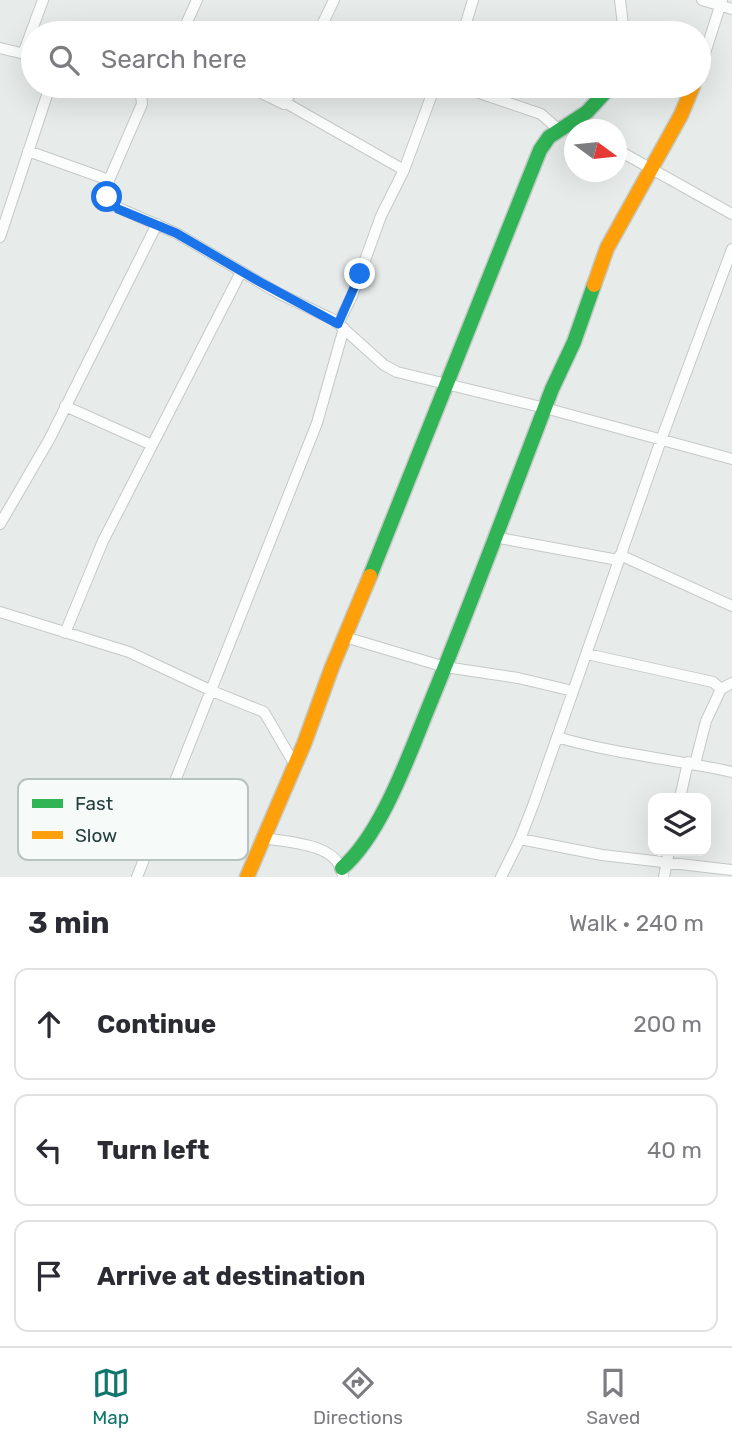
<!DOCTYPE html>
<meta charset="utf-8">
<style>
body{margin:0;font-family:Rubik,sans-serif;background:#f7f7f7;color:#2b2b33}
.controls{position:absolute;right:21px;bottom:21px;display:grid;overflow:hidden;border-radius:14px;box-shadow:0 7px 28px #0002}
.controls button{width:63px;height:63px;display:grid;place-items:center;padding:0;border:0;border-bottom:2px solid #e1e1e2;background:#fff;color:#2b2b33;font:35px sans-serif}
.compass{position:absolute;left:564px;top:119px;width:63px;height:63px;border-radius:50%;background:#fff;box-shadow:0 7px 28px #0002;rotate:105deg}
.stop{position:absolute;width:21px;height:21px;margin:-16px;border:5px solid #1a73e8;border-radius:50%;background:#fff}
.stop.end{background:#1a73e8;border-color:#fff;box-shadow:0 2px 7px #0008}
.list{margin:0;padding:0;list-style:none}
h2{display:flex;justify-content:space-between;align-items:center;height:91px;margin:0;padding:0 28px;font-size:30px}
h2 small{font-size:23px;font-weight:400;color:#7c7c81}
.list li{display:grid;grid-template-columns:46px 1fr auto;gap:21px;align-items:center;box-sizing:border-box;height:112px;margin:0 14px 14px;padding:0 14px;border:2px solid #e1e1e2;border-radius:14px}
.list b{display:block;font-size:26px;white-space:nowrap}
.list em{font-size:23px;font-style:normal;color:#7c7c81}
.icon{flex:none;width:38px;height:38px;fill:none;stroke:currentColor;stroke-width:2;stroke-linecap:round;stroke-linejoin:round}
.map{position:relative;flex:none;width:732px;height:877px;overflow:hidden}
.search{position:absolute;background:#fff;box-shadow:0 7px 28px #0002;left:21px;right:21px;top:21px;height:77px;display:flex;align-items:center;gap:18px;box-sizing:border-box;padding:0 24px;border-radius:38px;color:#7c7c81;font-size:26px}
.sheet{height:469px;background:#fff}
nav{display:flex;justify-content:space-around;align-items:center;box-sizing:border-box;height:98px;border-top:2px solid #e1e1e2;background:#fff;font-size:19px;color:#7c7c81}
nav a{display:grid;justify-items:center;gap:4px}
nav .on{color:#0f766e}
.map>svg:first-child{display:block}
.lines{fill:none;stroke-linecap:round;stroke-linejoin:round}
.street-casing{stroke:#c4c9c8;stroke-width:12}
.fast-casing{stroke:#c2cac8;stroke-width:17}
.slow-casing{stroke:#c2cac8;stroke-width:17}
.street{stroke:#fbfcfc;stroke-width:10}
.fast{stroke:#30b455;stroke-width:14}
.slow{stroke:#ff9f0a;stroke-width:14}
.route{stroke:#1a73e8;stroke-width:9}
.key{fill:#f6faf9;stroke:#b7c2c1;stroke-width:2}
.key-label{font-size:19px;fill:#24403d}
</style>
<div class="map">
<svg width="732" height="877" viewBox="0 0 732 877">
<rect width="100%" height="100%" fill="#e7eceb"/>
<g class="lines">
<!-- street casing -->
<g class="street-casing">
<path id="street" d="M620,0L624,33
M702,0L732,9
M182,33L197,0
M318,33L334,0
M463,33L473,0
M0,48L33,56
M23,54L43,0
M699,72L722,0
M134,86L149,89L160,86
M247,86L284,104L295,86
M459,86L541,114L558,129
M137,88L141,95L142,104L109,180L107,197L112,205L176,233L278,293L334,320L384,365L397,372L545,408L732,459
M286,103L404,170
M616,149L732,214
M28,151L109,180
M0,237L50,86
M338,324L352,296L381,216L404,170L435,86
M65,406L152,445
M0,524L49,440L157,224
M494,537L618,560
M620,555L732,606
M0,612L129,652L212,691L264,712L295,765
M65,633L103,541L241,272
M345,637L445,667L518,678L573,691
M587,654L713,682L721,689
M557,737C614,754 673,759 732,772
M695,764L706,721L721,689L732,683
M680,798L688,762
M264,838C290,843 340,843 343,877
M520,839L602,855L732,870
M137,877L317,423L344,328
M501,877L520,839L534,803L661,440L732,249
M664,877L669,851"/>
</g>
<!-- fast casing -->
<g class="fast-casing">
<path id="fast" d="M370,576L540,150L549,137L587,112L611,86
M342,868C380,836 408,758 427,711C471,604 511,496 552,389L574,342L594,285"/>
</g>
<!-- slow casing -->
<g class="slow-casing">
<path id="slow" d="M594,285L607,248L681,115L693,86
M247,877L304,744L332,667L370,576"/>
</g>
<!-- street -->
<use href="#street" class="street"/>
<!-- fast -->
<use href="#fast" class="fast"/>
<!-- slow -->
<use href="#slow" class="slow"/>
</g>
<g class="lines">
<!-- route -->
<path class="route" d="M107,197L118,209L176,233L260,282L338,324L360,274"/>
</g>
<!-- legend -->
<rect x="18" y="779" width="230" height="81" rx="10" class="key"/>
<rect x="32" y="799" width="31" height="9" fill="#30b455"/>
<rect x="32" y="831" width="31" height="8" fill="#ff9f0a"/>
<g class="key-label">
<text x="75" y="810">Fast</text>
<text x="75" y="842">Slow</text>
</g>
</svg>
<div class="controls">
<button><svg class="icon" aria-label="layers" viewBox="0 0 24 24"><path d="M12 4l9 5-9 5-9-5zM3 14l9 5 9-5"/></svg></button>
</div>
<svg class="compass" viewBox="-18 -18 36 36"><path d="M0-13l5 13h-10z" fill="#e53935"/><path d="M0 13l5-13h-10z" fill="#7c7c81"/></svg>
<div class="stop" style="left:107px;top:197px"></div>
<div class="stop end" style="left:360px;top:274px"></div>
<div class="search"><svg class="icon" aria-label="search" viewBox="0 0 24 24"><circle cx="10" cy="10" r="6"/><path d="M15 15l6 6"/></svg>Search here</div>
</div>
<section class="sheet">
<h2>3 min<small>Walk · 240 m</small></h2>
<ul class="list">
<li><svg class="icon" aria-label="ahead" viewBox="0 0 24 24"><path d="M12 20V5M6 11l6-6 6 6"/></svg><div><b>Continue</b></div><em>200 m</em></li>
<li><svg class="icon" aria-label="left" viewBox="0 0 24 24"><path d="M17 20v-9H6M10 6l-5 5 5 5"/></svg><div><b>Turn left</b></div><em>40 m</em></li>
<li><svg class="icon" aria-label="arrive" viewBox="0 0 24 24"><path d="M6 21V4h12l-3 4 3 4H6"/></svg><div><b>Arrive at destination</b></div></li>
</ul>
</section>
<nav>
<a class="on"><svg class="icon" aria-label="map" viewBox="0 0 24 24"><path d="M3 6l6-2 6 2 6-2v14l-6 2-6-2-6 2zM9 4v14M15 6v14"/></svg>Map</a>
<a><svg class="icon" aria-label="directions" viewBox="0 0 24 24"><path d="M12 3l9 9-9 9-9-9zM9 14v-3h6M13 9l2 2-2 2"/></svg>Directions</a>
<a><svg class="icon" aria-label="saved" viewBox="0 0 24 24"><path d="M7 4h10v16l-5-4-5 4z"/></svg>Saved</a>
</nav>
